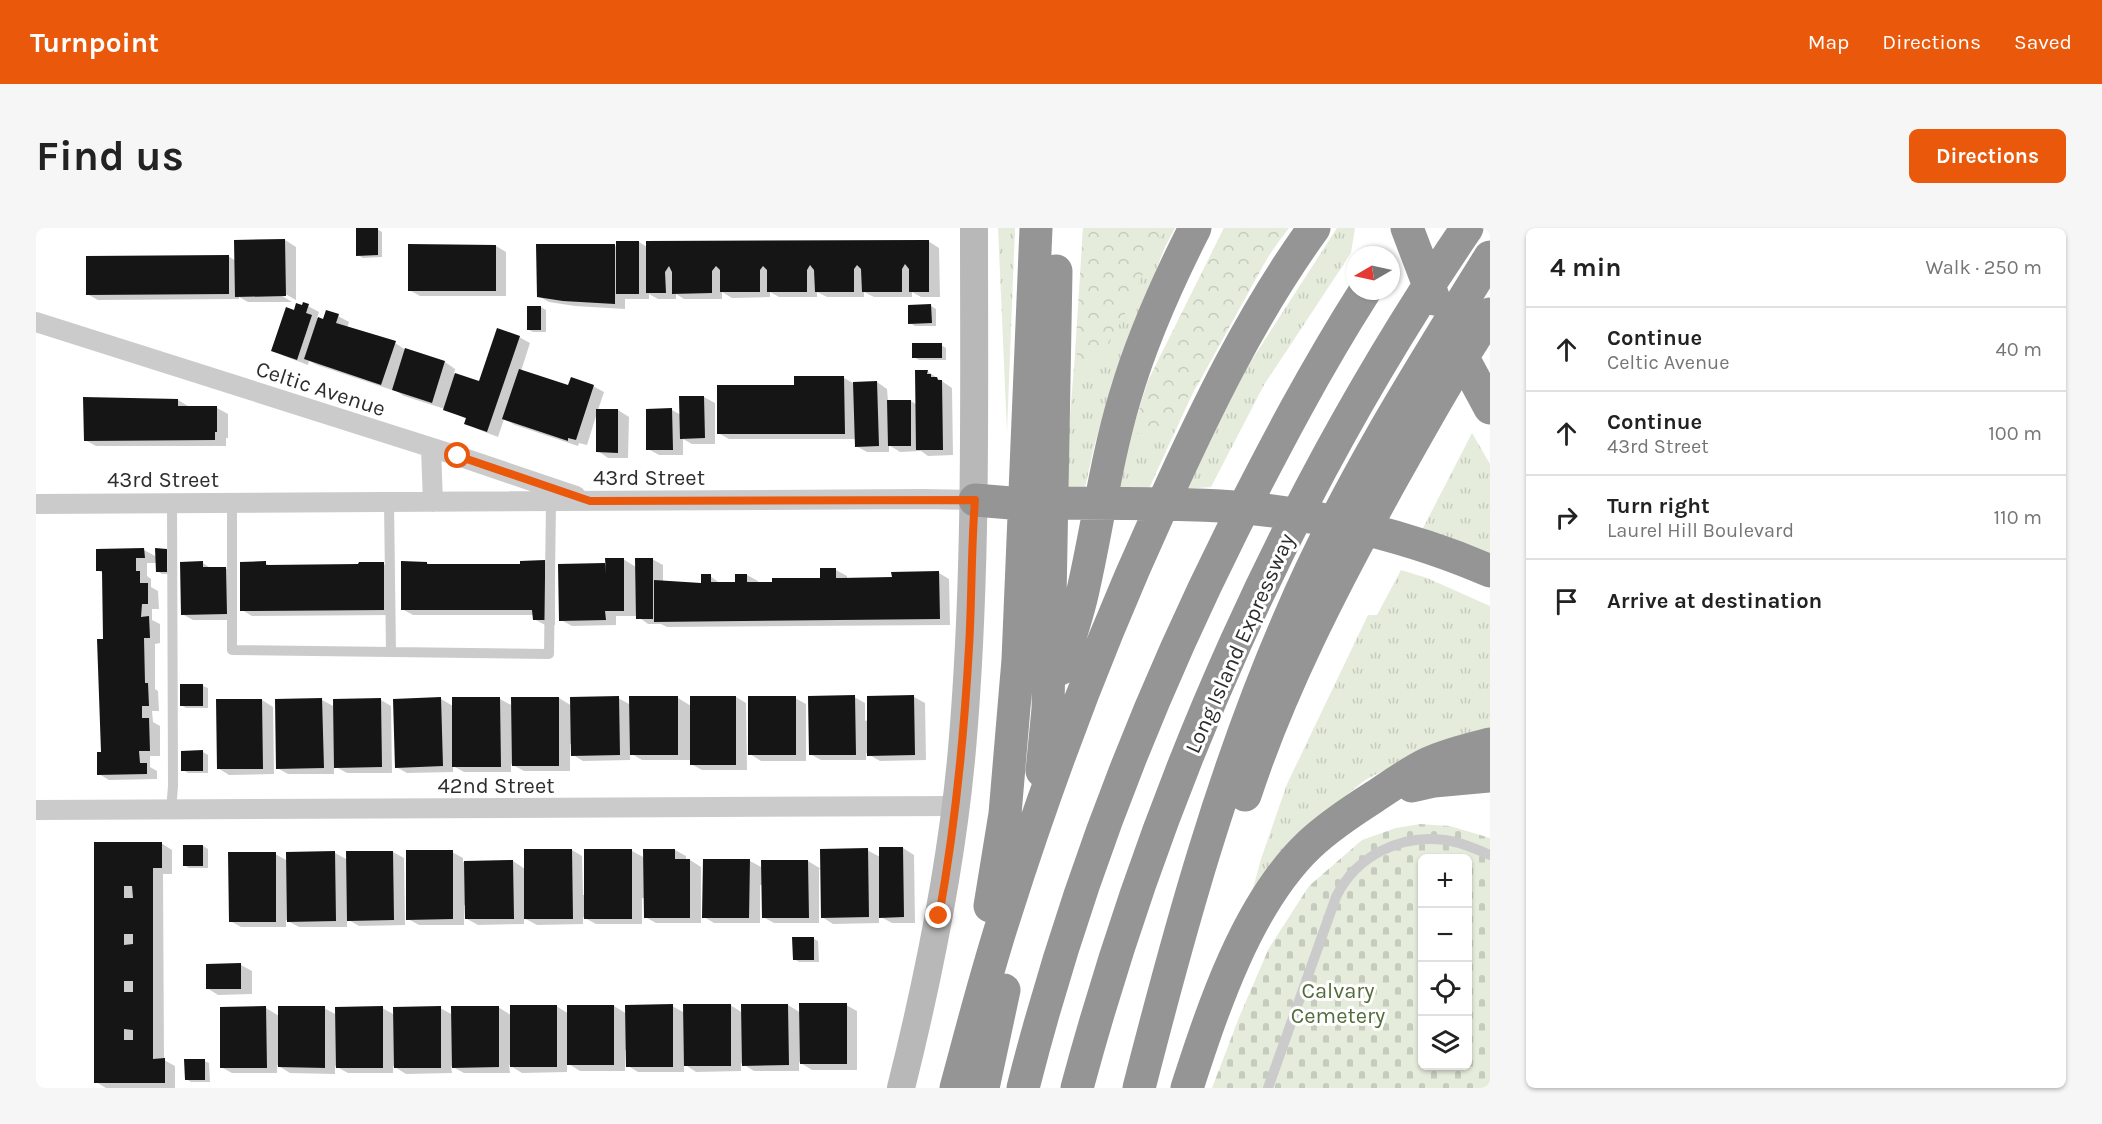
<!DOCTYPE html>
<meta charset="utf-8">
<style>
body{margin:0;font-family:Karla,sans-serif;background:#f6f6f6;color:#222}
.controls{position:absolute;right:18px;bottom:18px;display:grid;overflow:hidden;border-radius:9px;box-shadow:0 2px 4px #0004}
.controls button{width:54px;height:54px;display:grid;place-items:center;padding:0;border:0;border-bottom:2px solid #e0e0e0;background:#fff;color:#222;font:30px sans-serif}
.compass{position:absolute;left:1310px;top:18px;width:54px;height:54px;border-radius:50%;background:#fff;box-shadow:0 2px 4px #0004;rotate:261deg}
.stop{position:absolute;width:18px;height:18px;margin:-14px;border:4px solid #ea580c;border-radius:50%;background:#fff}
.stop.end{background:#ea580c;border-color:#fff;box-shadow:0 2px 6px #0008}
.list{margin:0;padding:0;list-style:none}
h2{display:flex;justify-content:space-between;align-items:center;height:78px;margin:0;padding:0 24px;font-size:26px}
h2 small{font-size:20px;font-weight:400;color:#767676}
.list li{display:grid;grid-template-columns:39px 1fr auto;gap:18px;align-items:center;box-sizing:border-box;height:84px;padding:0 24px;border-top:2px solid #e0e0e0}
.list b{display:block;font-size:22px;white-space:nowrap}
.list p{margin:0;font-size:20px;white-space:nowrap;color:#767676}
.list em{font-size:20px;font-style:normal;color:#767676}
.icon{flex:none;width:33px;height:33px;fill:none;stroke:currentColor;stroke-width:2;stroke-linecap:round;stroke-linejoin:round}
.map{position:relative;flex:none;width:1454px;height:860px;overflow:hidden;border-radius:9px}
header{display:flex;align-items:center;gap:36px;box-sizing:border-box;height:84px;padding:0 30px;background:#ea580c;color:#fff}
header strong{font-size:28px}
nav{display:flex;gap:33px;margin-inline-start:auto;font-size:21px}
.intro{display:flex;align-items:center;justify-content:space-between;box-sizing:border-box;height:144px;padding:0 36px}
h1{margin:0;font-size:42px}
.button{padding:15px 27px;border-radius:9px;background:#ea580c;color:#fff;font-size:21px;font-weight:700}
main{display:flex;gap:36px;padding:0 36px}
aside{flex:1;background:#fff;border-radius:9px;box-shadow:0 2px 4px #0004}
.map>svg:first-child{display:block}
.grass{fill:url(#grass-tufts)}
.forest{fill:url(#forest-crowns)}
.cemetery{fill:url(#cemetery-stones);fill-rule:evenodd}
.shadow{fill:#0003}
.building{fill:#151515;fill-rule:evenodd}
.lines{fill:none;stroke-linecap:round;stroke-linejoin:round}
.lane{stroke:#cbcbcb;stroke-width:10}
.street{stroke:#cbcbcb;stroke-width:20}
.secondary{stroke:#b8b8b8;stroke-width:28}
.highway{stroke:#959595;stroke-width:33}
.route{stroke:#ea580c;stroke-width:8}
.labels{text-anchor:middle;stroke-width:6;stroke-linejoin:round;paint-order:stroke}
.street-label{font-size:22px;fill:#2e2e2e;stroke:#fff}
.park-label{font-size:22px;fill:#536c3a;stroke:#fff}
</style>
<header>
<strong>Turnpoint</strong>
<nav><a>Map</a><a>Directions</a><a>Saved</a></nav>
</header>
<div class="intro"><h1>Find us</h1><a class="button">Directions</a></div>
<main>
<div class="map">
<svg width="1454" height="860" viewBox="0 0 1454 860">
<defs>
<pattern id="grass-tufts" width="24" height="20" patternUnits="userSpaceOnUse" patternTransform="scale(1.5)"><rect width="24" height="20" fill="#e5ecdc"/><path d="M3 7l-1-3M5 7V3M7 7l1-3M15 17l-1-3M17 17v-4M19 17l1-3" fill="none" stroke="#c5cbbd"/></pattern>
<pattern id="forest-crowns" width="20" height="18" patternUnits="userSpaceOnUse" patternTransform="scale(1.5)"><rect width="20" height="18" fill="#e5ecdc"/><path d="M2 6a3 3 0 1 1 6 0M12 15a3 3 0 1 1 6 0" fill="none" stroke="#c5cbbd"/></pattern>
<pattern id="cemetery-stones" width="16" height="16" patternUnits="userSpaceOnUse" patternTransform="scale(1.5)"><rect width="16" height="16" fill="#e5ecdc"/><path d="M2 7V4a2 2 0 0 1 4 0v3zM10 15v-3a2 2 0 0 1 4 0v3z" fill="#c5cbbd"/></pattern>
</defs>
<rect width="100%" height="100%" fill="#fff"/>
<!-- grass -->
<path class="grass" d="M962,0H979L971,204Z
M1047,0H1139L1129,19L1078,150L1058,219L1049,260L1028,259L1044,67Z
M1188,0H1253C1194,76 1152,176 1112,263L1079,260L1112,153Z
M1301,0H1319L1315,25L1228,157L1175,259L1146,261L1190,172Z
M1436,205L1454,236V330L1386,302Z
M1365,342L1391,350L1454,378V503L1383,525L1329,552L1278,594L1216,664L1225,631L1251,556L1332,387H1341Z"/>
<!-- forest -->
<path class="forest" d="M1047,0H1128L1086,92L1057,139L1039,125Z
M1188,0H1250L1233,27L1161,158L1120,208L1096,204L1112,153Z"/>
<!-- cemetery -->
<path class="cemetery" d="M1384,596L1414,598L1454,610V860H1176L1204,787L1233,720L1273,658L1326,612L1360,600ZM1386,630H1432V838H1386Z"/>
<!-- shadow -->
<path class="shadow" d="M341,1L346,4V29L327,30L322,27Z
M249,12L260,19V72L244,63L243,66L256,74H212L203,69V71L62,72L51,66L192,28L200,33V13Z
M892,13L903,20L904,69H885L876,64V69H838L828,64V69H791L781,64V69H743L734,64V69L696,70L686,64V71H648L640,66V71H622L613,66V71H589V81L539,78L513,74L502,68L579,18L582,19L603,14L611,19Z
M460,18L470,24V68H384L373,62Z
M272,78L283,84L281,90L288,92L302,88L313,94L311,100L359,115L370,122L409,134L419,141L418,146L444,155L483,109L494,115L485,143L533,159L557,158L568,164L562,182H582L593,189L592,230H572L562,223L561,185L551,217L543,215L542,218L479,197L468,191L462,209L441,201L430,195L431,191L409,181L368,168L357,161L356,162L281,137L273,133L272,137L248,128L237,122L259,84Z
M895,78L900,81V98H879L874,95Z
M505,79L510,82V104H497L493,102Z
M905,117L910,120V132H883L878,129Z
M891,143L916,160L917,227L892,228L885,223L864,224L853,217V224H831L820,218V211H693L682,205L760,159L808,150L817,155L841,154L851,161L852,173H875L881,177Z
M668,169L679,175V216H656L647,211V227H623L612,221L636,182L645,187Z
M142,172L152,178L181,180L192,186V210H190V218H60L49,212Z
M108,322L121,329L136,346H126L121,343V335H111V348L115,351V359L122,363L123,381H116V392L124,396V415L119,416V461L122,463L123,483H116L117,494L124,498V528H114V539L121,543V551L73,552L63,546L67,525L69,412L68,346L62,342Z
M587,331L600,339L616,331L627,337V354L667,356L674,348L685,356H701L711,347L722,353V355L785,351L800,342L811,348V351H857L903,345L913,351L914,397L631,399L625,396H612L601,388H580V397L536,398L525,392L524,337H571Z
M509,334L519,340V397H509L498,391V387H377L366,381L391,335L394,337H486Z
M167,335L176,341L189,340L200,347L201,392H157L146,386Z
M229,335L236,339L347,336L358,342V387L216,388L206,382Z
M167,458L172,460V480H150L145,477Z
M700,469L710,475L711,542H666L655,536V532H606L594,525V532L547,533L537,527V516H534V543H488L475,536V544H428L417,538V544L371,545L360,539L405,471L417,478L464,471L477,478L523,470L536,478L582,470L595,477L642,470L655,478Z
M818,469L829,475V493L832,492V469H878L889,475L890,532L844,533L830,525V532H785L774,526Z
M759,470L770,476V533H725L714,526Z
M226,472L237,479L238,546L193,547L182,540Z
M286,472L299,479L345,472L355,478L356,545H311L298,538V546H252L241,540Z
M167,524L172,527V545H152L147,542Z
M125,615L136,622V646H127L128,832L139,838V860H70L60,854V616Z
M167,618L172,621V640H153L148,637Z
M867,620L878,627L879,695H856L843,688V695L797,696L786,689L831,622L844,629Z
M536,622L546,628L547,667H550L596,623L609,630V622H639L650,628V632H654L665,639V695H620L609,689V670H606V696H560L547,689V696L501,697L488,690V696L442,697L431,691V677H428V697H383L372,691L416,624L427,630V634L477,633L489,641Z
M357,624L368,630L369,697L323,698L311,691V699H263L250,692V699H205L194,693L239,626L252,633L299,625L312,632Z
M714,633L727,640L772,633L785,641H783V695H738L727,689V657H724V695H678L668,689Z
M778,711L782,713L783,734H763L758,731Z
M205,737L216,743V766L182,767L171,760Z
M694,777L707,785L752,777L765,785L810,777L821,783V842H776L763,834V843H718L705,835V843L660,844L648,836V844H602L592,838L591,822H589V843H544L531,835V844L486,845L473,837L474,845H428L415,838L416,845L370,846L357,838V845H312L299,838V846L254,845L241,837V845H196L185,839L230,780L243,788L288,780L301,787L346,780L359,787L404,780L417,787L462,779L475,787L520,778L533,786L578,778L591,786L636,778L649,785Z
M168,833L173,835L174,854H155L150,851Z"/>
<!-- building -->
<path class="building" d="M320,0H342V27L320,28Z
M249,11L250,68L199,69L198,12Z
M893,12V64H873V41L869,36L866,41V64H826L825,41L821,37L818,41V64H779L778,42L774,37L771,42V64H731V42L727,38L724,42V64H684V42L680,38L676,43V65L636,66V44L633,38L629,44L630,65H610V13Z
M580,13H603V66H580Z
M372,16L460,17V63H372Z
M500,16H579V76L527,73L501,69Z
M193,27V66L50,67V28Z
M267,74L273,76L270,85L276,87L261,132L235,123L250,79L258,82L260,75L266,77Z
M895,76L896,95L872,96V77Z
M491,78H505V102H491Z
M290,82L303,86L300,95L360,113L345,157L268,131L282,89L287,91Z
M461,100L484,108L451,204L428,196L430,190L407,182L419,145L443,153Z
M876,115H906V130H876Z
M369,120L409,133L396,175L356,162Z
M483,141L532,157L535,149L558,157L540,212L532,210V213L466,191Z
M879,142H892L891,146H895V149H901L902,152H906L907,222H880Z
M758,148H808L809,206H681V157H758Z
M841,153L843,218L819,219L817,154Z
M643,168H668L669,210L644,211Z
M47,169L142,171V178H181V204H179V212L48,213Z
M851,172H875V218H852Z
M636,180L637,222H610V181Z
M560,181H582V225L560,224Z
M108,320L109,330H100V343H104V355H112V376H106L105,389L113,388L114,410H108L109,455H112L113,478H106V490H113L114,523H103L104,535H111V546L61,547V524H65L61,411H67L66,343H60V321Z
M119,320L131,321V344H120Z
M569,330H588V383H569L570,392L523,393L522,336L569,335L570,346Z
M599,330H617V391H600Z
M509,332V392H497L496,382H365V333L391,334V336H484V333Z
M167,333V339H190L191,386L145,387L144,334Z
M230,333V337L322,336L323,334H348V382L204,383V334Z
M784,340H800V350H806L856,349L855,344L903,343L904,391L618,394V352L665,355V346H675V354H699V346H711V354H736V350H784Z
M144,456H167V478H144Z
M819,467L820,527H773L772,468Z
M878,467L879,527L831,528V468Z
M583,468L584,527L535,528L534,469Z
M593,468H642V527H594Z
M654,468H700V537H654Z
M712,468H760V527H712Z
M405,469L407,538L359,540L357,471Z
M416,469H464L465,539H416Z
M475,469H523V538H476Z
M286,470L288,540L240,541L239,471Z
M345,470L346,539L298,540L297,471Z
M180,471H226L227,541H181Z
M167,522V543H145V523Z
M58,614H126V640H117V831L129,830V855H58ZM88,658H96L97,670H88ZM88,706H97V716L88,717ZM88,753H97V764H88ZM88,801L97,802V812H88Z
M147,617H167V638H147Z
M843,619H867L868,689L843,690Z
M832,620L833,689L785,690L784,621Z
M488,621H536L537,691H488Z
M548,621H596V691H548Z
M607,621H639V631H654V690H608Z
M370,622H417V691L370,692Z
M299,623L300,693L251,694L250,624Z
M310,623H357L358,692L311,693Z
M192,624H240V694H193Z
M667,631H714L713,690H666Z
M477,632L478,691H429L428,633Z
M725,632H772L773,690H726Z
M756,709H778V732H757Z
M205,735V761H170V736Z
M763,775H811V836H764Z
M637,776V839H590L589,777Z
M647,776H695V838H648Z
M705,776H752L753,837L706,838Z
M474,777H521V839H474Z
M531,777H578V837H531Z
M230,778L231,840H184V779Z
M242,778H289V840L242,839Z
M347,778V840H300L299,779Z
M405,778V840H358L357,779Z
M415,778H463V839L416,840Z
M148,831H169V852H149Z"/>
<g class="lines">
<!-- lane -->
<path class="lane" d="M353,274L355,424
M196,275V422L513,426L515,273
M135,583L137,558L136,275
M1232,860L1300,669C1320,628 1364,606 1409,612C1425,614 1440,621 1454,627"/>
<!-- street -->
<path class="street" d="M0,94L422,228L540,268
M395,221L397,274
M0,276L887,271L939,272
M0,582L920,578"/>
<!-- secondary -->
<path class="secondary" d="M865,860C893,748 916,636 926,521C941,348 938,174 938,0"/>
<!-- highway -->
<path class="highway" d="M1371,0L1398,71
M1419,115L1454,180
M939,272L975,275C1049,276 1124,274 1198,279C1280,285 1379,310 1454,343
M1024,441C1031,418 1039,395 1045,371C1061,304 1069,235 1089,169C1106,111 1131,55 1159,0
M1006,543L1012,481L1020,43
M1376,558L1398,553L1454,548
M1209,567C1244,461 1296,360 1350,262C1383,203 1416,143 1454,86
M954,678L969,586L982,432L1000,0
M920,860C936,801 951,742 970,684C1014,546 1065,411 1125,280C1169,183 1215,87 1278,0
M947,860L968,762
M987,860C1036,667 1108,479 1197,301C1238,220 1280,140 1329,63
M1041,860C1123,556 1253,261 1431,0
M1103,860C1144,700 1187,543 1253,391C1307,264 1381,146 1454,29
M1151,860C1177,780 1211,676 1273,617C1292,599 1316,583 1338,569C1356,557 1374,544 1393,535C1412,526 1434,521 1454,516"/>
</g>
<g class="lines">
<!-- route -->
<path class="route" d="M422,228L554,273L939,272C935,321 936,370 933,419C928,509 919,599 903,688"/>
</g>
<g class="labels">
<!-- street labels -->
<g class="street-label">
<text transform="translate(285 160) rotate(18)" y="8">Celtic Avenue</text>
<text x="613" y="257">43rd Street</text>
<text x="127" y="259">43rd Street</text>
<text transform="translate(1203 415) rotate(-66)" y="8">Long Island Expressway</text>
<text x="460" y="565">42nd Street</text>
</g>
<!-- park labels -->
<g class="park-label">
<text x="1302" y="770">Calvary<tspan x="1302" dy="25">Cemetery</tspan></text>
</g>
</g>
</svg>
<div class="controls">
<button>+</button>
<button>−</button>
<button><svg class="icon" aria-label="locate" viewBox="0 0 24 24"><circle cx="12" cy="12" r="6"/><path d="M12 2v4M12 18v4M2 12h4M18 12h4"/></svg></button>
<button><svg class="icon" aria-label="layers" viewBox="0 0 24 24"><path d="M12 4l9 5-9 5-9-5zM3 14l9 5 9-5"/></svg></button>
</div>
<svg class="compass" viewBox="-18 -18 36 36"><path d="M0-13l5 13h-10z" fill="#e53935"/><path d="M0 13l5-13h-10z" fill="#767676"/></svg>
<div class="stop" style="left:422px;top:228px"></div>
<div class="stop end" style="left:903px;top:688px"></div>
</div>
<aside>
<h2>4 min<small>Walk · 250 m</small></h2>
<ul class="list">
<li><svg class="icon" aria-label="ahead" viewBox="0 0 24 24"><path d="M12 20V5M6 11l6-6 6 6"/></svg><div><b>Continue</b><p>Celtic Avenue</p></div><em>40 m</em></li>
<li><svg class="icon" aria-label="ahead" viewBox="0 0 24 24"><path d="M12 20V5M6 11l6-6 6 6"/></svg><div><b>Continue</b><p>43rd Street</p></div><em>100 m</em></li>
<li><svg class="icon" aria-label="right" viewBox="0 0 24 24"><path d="M7 20v-9h11M14 6l5 5-5 5"/></svg><div><b>Turn right</b><p>Laurel Hill Boulevard</p></div><em>110 m</em></li>
<li><svg class="icon" aria-label="arrive" viewBox="0 0 24 24"><path d="M6 21V4h12l-3 4 3 4H6"/></svg><div><b>Arrive at destination</b></div></li>
</ul>
</aside>
</main>
